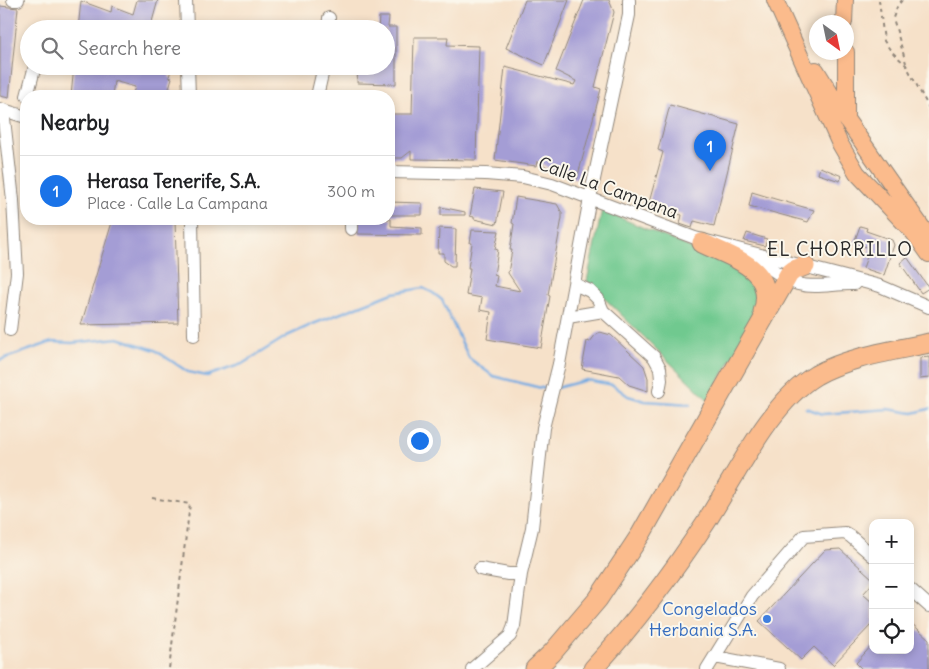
<!DOCTYPE html>
<meta charset="utf-8">
<style>
body{margin:0;font-family:Delius,sans-serif;background:#f6f6f6;color:#202124}
.controls{position:absolute;right:15px;bottom:15px;display:grid;overflow:hidden;border-radius:10px;box-shadow:0 2px 8px #0003}
.controls button{width:45px;height:45px;display:grid;place-items:center;padding:0;border:0;border-bottom:1px solid #e0e0e0;background:#fff;color:#202124;font:25px sans-serif}
.compass{position:absolute;left:809px;top:15px;width:45px;height:45px;border-radius:50%;background:#fff;box-shadow:0 2px 8px #0003;rotate:147deg}
.you{position:absolute;left:419px;top:440px;width:18px;height:18px;margin:-12px;border:4px solid #fff;border-radius:50%;background:#1a73e8;box-shadow:0 0 0 8px #1a73e833}
.badge{display:grid;place-items:center;width:32px;height:32px;border-radius:50%;background:#1a73e8;color:#fff;font-size:16px;font-weight:700}
.pin{position:absolute;translate:-50% -41px;filter:drop-shadow(0 1px 2px #0008)}
.pin::after{content:'';position:absolute;top:26px;width:18px;height:15px;background:inherit;clip-path:polygon(0 0,100% 0,50% 100%)}
.list{margin:0;padding:0;list-style:none}
h2{display:flex;justify-content:space-between;align-items:center;height:65px;margin:0;padding:0 20px;font-size:21px}
h2 small{font-size:16px;font-weight:400;color:#757577}
.list li{display:grid;grid-template-columns:32px 1fr auto;gap:15px;align-items:center;box-sizing:border-box;height:70px;padding:0 20px;border-top:1px solid #e0e0e0}
.list b{display:block;font-size:19px;white-space:nowrap}
.list p{margin:0;font-size:16px;white-space:nowrap;color:#757577}
.list em{font-size:16px;font-style:normal;color:#757577}
.icon{flex:none;width:28px;height:28px;fill:none;stroke:currentColor;stroke-width:2;stroke-linecap:round;stroke-linejoin:round}
.map{position:relative;flex:none;width:929px;height:669px;overflow:hidden}
.search{position:absolute;background:#fff;box-shadow:0 2px 8px #0003;left:20px;top:20px;width:375px;height:55px;display:flex;align-items:center;gap:12px;box-sizing:border-box;padding:0 18px;border-radius:28px;color:#757577;font-size:19px}
.panel{position:absolute;background:#fff;box-shadow:0 2px 8px #0003;left:20px;top:90px;width:375px;height:135px;border-radius:20px}
.map>svg:first-child{display:block}
.green{fill:#6fc98f;stroke:#4d7a5d}
.lines{fill:none;stroke-linecap:round;stroke-linejoin:round}
.stream{stroke:#73aae2;stroke-width:2.5}
.building{fill:#a49dd5}
.minor-casing{stroke:#90867a;stroke-width:14}
.major-casing{stroke:#90867a;stroke-width:18}
.highway-casing{stroke:#90867a;stroke-width:21}
.path{stroke:#90867a;stroke-width:2;stroke-dasharray:4 4;stroke-linecap:butt}
.minor{stroke:#fff;stroke-width:12}
.major{stroke:#fbbb8c;stroke-width:16}
.highway{stroke:#fbbb8c;stroke-width:19}
.shop-dot{fill:#3f7fe0;stroke:#fbf7ec;stroke-width:2}
.labels{text-anchor:middle;stroke-width:4;stroke-linejoin:round;paint-order:stroke}
.street-label{font-size:18px;fill:#2b2b2b;stroke:#fbf7ec}
.shop-label{font-size:18px;fill:#366cbe;stroke:#fbf7ec;text-anchor:end}
.neighbourhood-label{font-size:19px;letter-spacing:1px;fill:#2b2b2b;stroke:#fbf7ec}
</style>
<div class="map">
<svg width="929" height="669" viewBox="0 0 929 669">
<rect width="100%" height="100%" fill="#fbf7ec"/>
<filter id="ink" filterUnits="userSpaceOnUse"><feTurbulence type="fractalNoise" baseFrequency=".02" numOctaves="2"/><feDisplacementMap in="SourceGraphic" scale="10" xChannelSelector="R" yChannelSelector="G"/><feConvolveMatrix kernelMatrix="1 2 1 2 8 2 1 2 1" color-interpolation-filters="sRGB"/></filter>
<filter id="wash" filterUnits="userSpaceOnUse"><feTurbulence type="fractalNoise" baseFrequency=".0096" numOctaves="4" result="noise"/><feDisplacementMap in="SourceGraphic" scale="20" xChannelSelector="R" yChannelSelector="G"/><feGaussianBlur stdDeviation="1.12" result="paint"/><feColorMatrix in="noise" values="0 0 0 0 0 0 0 0 0 0 0 0 0 0 0 0 0 1.4 0 .05"/><feComposite in="paint" operator="in"/></filter>
<g filter="url(#wash)">
<rect width="100%" height="100%" fill="#f6e1c9"/>
<!-- green -->
<path class="green" d="M602,210L747,272L759,300L757,315L708,400L587,281Z"/>
<g class="lines">
<!-- stream -->
<path class="stream" d="M0,360L52,342L72,343L118,338L155,350L188,372L207,376L242,364L287,336L313,324L393,293L423,288L433,293L442,300L469,358L493,376L541,388H548
M556,388L587,380L613,385L628,396L645,401L691,404
M806,408L823,414L888,409L913,413L929,409"/>
</g>
<g id="blocks">
<!-- building -->
<path class="building" d="M137,0H158L150,29H78L81,1L111,12L112,6L133,14Z
M525,0H569L544,65L506,48Z
M584,0H609L614,12L595,87L601,89L577,179L552,170L537,161L536,166L495,160L505,67L574,85L576,81L556,71Z
M0,6L18,8L9,98L0,96Z
M379,17H389L388,27H396V84L357,83L358,66H386V29H378Z
M414,37H448L447,45L479,46L476,160L411,159V151L402,158H389V114H412Z
M74,66H172L169,77L172,78L169,88L172,89L170,96H132L135,87L114,81L112,96H71Z
M670,105L739,124L714,226L694,221L692,228L680,224L682,215L648,206L663,152L658,150Z
M820,167L842,176L840,181L818,174Z
M475,189L503,192L497,224L474,219V217L470,216Z
M752,192L775,199L814,210L808,222L749,206Z
M516,197L557,204L562,213V218L548,295L550,296L541,348L487,339L491,312L480,310L482,298L466,295L470,268H468L472,243H470L472,230L499,231L495,249L498,250L494,275L497,276L495,286L520,291L508,273L512,250H510L514,224L512,223Z
M389,202L422,203V215H389Z
M441,207L465,212V215H441Z
M113,219H175L178,323L81,325Z
M359,219H391V226L422,228V235L358,234Z
M860,226L867,228L866,231L892,240L894,245L884,275L863,268L870,248L854,243Z
M439,228L456,229L455,266H451L444,261V253H438Z
M747,233L767,239L765,246L744,241Z
M907,257L929,288L921,293L900,263Z
M600,332L611,335L644,366L648,378V391L629,385L619,376L582,369L587,341L590,342L596,334Z
M929,357V378L920,379V358Z
M840,549L873,579V583L863,594L873,603V623L833,665L814,647L801,660L759,621L825,550Z
M910,622L929,639V669H862L856,663L873,644V650H910Z"/>
</g>
</g>
<g filter="url(#ink)">
<use href="#blocks" fill-opacity="0" stroke="#90867a" stroke-width="1"/>
<g class="lines">
<!-- minor casing -->
<g class="minor-casing">
<path id="minor" d="M13,0H18
M186,0L187,29
M328,29L329,18
M188,66L189,96
M27,96L35,66
M317,96L324,66
M0,109L26,117
M3,110L13,200L17,273L10,330
M389,172L486,174L523,177L552,184L695,238L880,286L929,307
M192,219L194,335
M351,219V229
M753,259C770,265 782,279 798,284C816,289 836,283 854,284
M574,284L590,291L598,299L603,311L654,357L660,368L661,380L659,391
M568,317L603,311
M480,569L508,574H521
M910,589L929,606
M715,657L779,669
M472,669L510,636L514,626L521,574L532,528L543,428L559,364L590,198L629,15V0
M707,669L752,596L804,536L845,533L850,536L873,556"/>
</g>
<!-- major casing -->
<g class="major-casing">
<path id="major" d="M775,0L839,142L857,173L914,233L929,254
M844,22L845,0
M816,70L846,119L928,236
M846,119V52"/>
</g>
<!-- highway casing -->
<g class="highway-casing">
<path id="highway" d="M702,243C733,258 777,269 763,312
M535,669L552,653L598,599L641,534L789,274L794,270L805,266
M593,669C635,623 672,574 706,522C736,476 769,403 816,375C848,357 893,351 929,343"/>
</g>
<!-- path -->
<path class="path" d="M879,0L884,41L891,51L906,65L929,108
M902,0L897,7L893,18L906,63
M152,498L190,504L169,669"/>
<!-- minor -->
<use href="#minor" class="minor"/>
<!-- major -->
<use href="#major" class="major"/>
<!-- highway -->
<use href="#highway" class="highway"/>
</g>
</g>
<!-- markers -->
<circle class="shop-dot" cx="767" cy="619" r="5"/>
<g class="labels">
<!-- street labels -->
<g class="street-label">
<text transform="translate(608 188) rotate(20)" y="6">Calle La Campana</text>
</g>
<!-- shop labels -->
<g class="shop-label">
<text x="757" y="615">Congelados<tspan x="757" dy="21">Herbania S.A.</tspan></text>
</g>
<!-- neighbourhood labels -->
<g class="neighbourhood-label">
<text x="840" y="256">EL CHORRILLO</text>
</g>
</g>
</svg>
<div class="controls">
<button>+</button>
<button>−</button>
<button><svg class="icon" aria-label="locate" viewBox="0 0 24 24"><circle cx="12" cy="12" r="6"/><path d="M12 2v4M12 18v4M2 12h4M18 12h4"/></svg></button>
</div>
<svg class="compass" viewBox="-18 -18 36 36"><path d="M0-13l5 13h-10z" fill="#e53935"/><path d="M0 13l5-13h-10z" fill="#757577"/></svg>
<div class="you"></div>
<div class="pin badge" style="left:710px;top:171px">1</div>
<div class="search"><svg class="icon" aria-label="search" viewBox="0 0 24 24"><circle cx="10" cy="10" r="6"/><path d="M15 15l6 6"/></svg>Search here</div>
<section class="panel">
<h2>Nearby<small></small></h2>
<ul class="list">
<li><span class="badge">1</span><div><b>Herasa Tenerife, S.A.</b><p>Place · Calle La Campana</p></div><em>300 m</em></li>
</ul>
</section>
</div>
